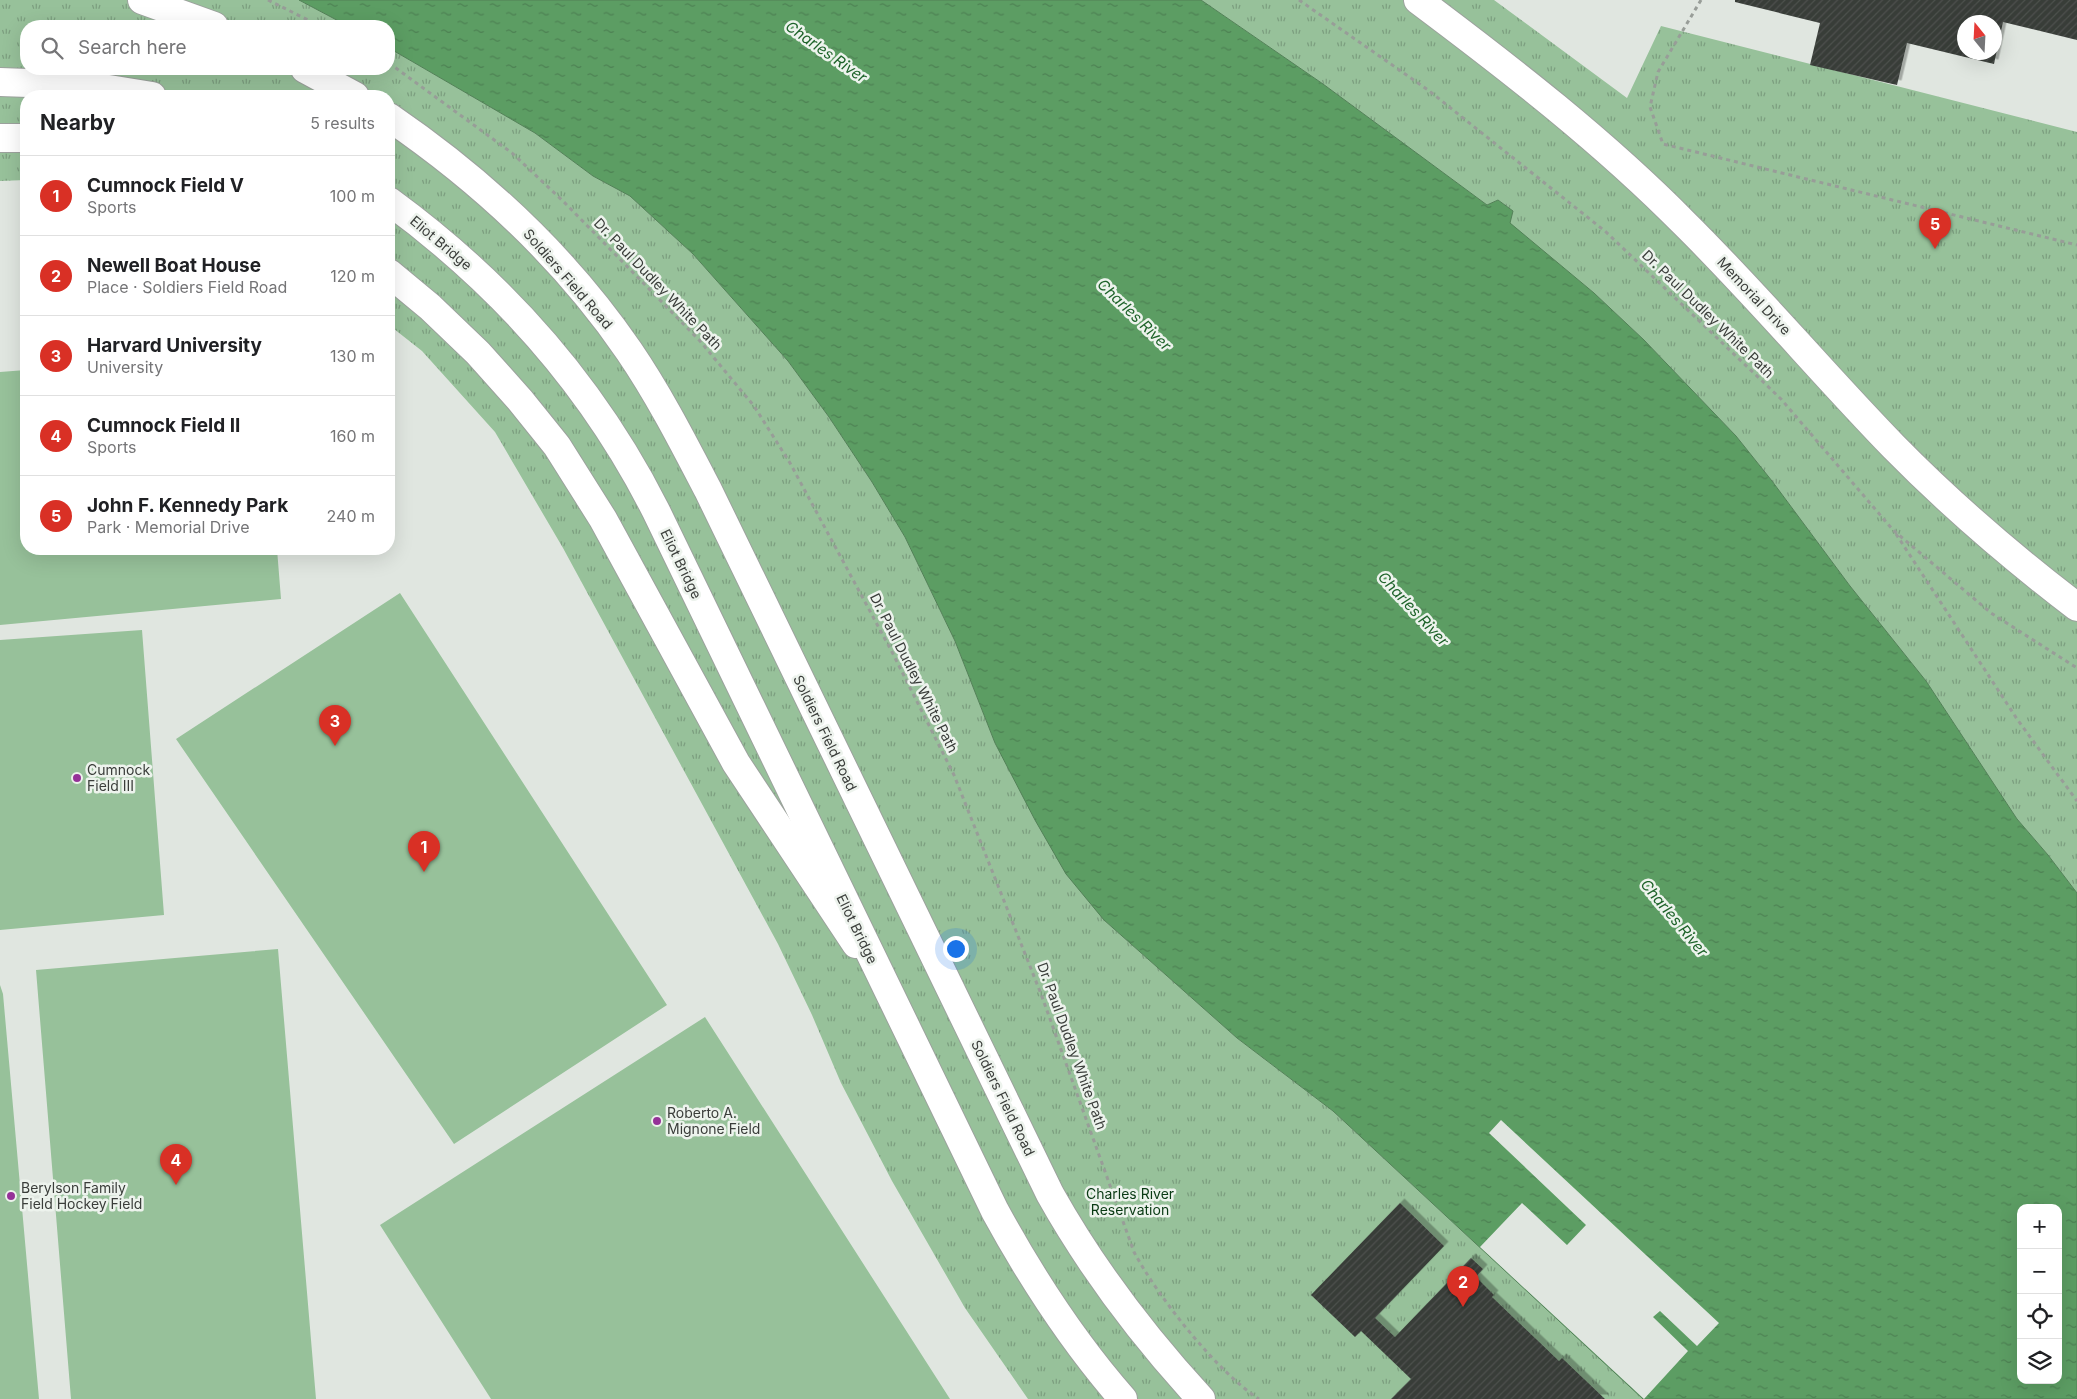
<!DOCTYPE html>
<meta charset="utf-8">
<style>
body{margin:0;font-family:Inter,sans-serif;background:#f2f2f2;color:#202124}
.controls{position:absolute;right:15px;bottom:15px;display:grid;overflow:hidden;border-radius:10px;box-shadow:0 5px 20px #0002}
.controls button{width:45px;height:45px;display:grid;place-items:center;padding:0;border:0;border-bottom:1px solid #e0e0e0;background:#fff;color:#202124;font:25px sans-serif}
.compass{position:absolute;left:1957px;top:15px;width:45px;height:45px;border-radius:50%;background:#fff;box-shadow:0 5px 20px #0002;rotate:342deg}
.you{position:absolute;left:955px;top:948px;width:18px;height:18px;margin:-12px;border:4px solid #fff;border-radius:50%;background:#1a73e8;box-shadow:0 0 0 8px #1a73e833}
.badge{display:grid;place-items:center;width:32px;height:32px;border-radius:50%;background:#d93025;color:#fff;font-size:16px;font-weight:700}
.pin{position:absolute;translate:-50% -41px;filter:drop-shadow(0 1px 2px #0008)}
.pin::after{content:'';position:absolute;top:26px;width:18px;height:15px;background:inherit;clip-path:polygon(0 0,100% 0,50% 100%)}
.list{margin:0;padding:0;list-style:none}
h2{display:flex;justify-content:space-between;align-items:center;height:65px;margin:0;padding:0 20px;font-size:21px}
h2 small{font-size:16px;font-weight:400;color:#757577}
.list li{display:grid;grid-template-columns:32px 1fr auto;gap:15px;align-items:center;box-sizing:border-box;height:80px;padding:0 20px;border-top:1px solid #e0e0e0}
.list b{display:block;font-size:19px;white-space:nowrap}
.list p{margin:0;font-size:16px;white-space:nowrap;color:#757577}
.list em{font-size:16px;font-style:normal;color:#757577}
.icon{flex:none;width:28px;height:28px;fill:none;stroke:currentColor;stroke-width:2;stroke-linecap:round;stroke-linejoin:round}
.map{position:relative;flex:none;width:2077px;height:1399px;overflow:hidden}
.search{position:absolute;background:#fff;box-shadow:0 5px 20px #0002;left:20px;top:20px;width:375px;height:55px;display:flex;align-items:center;gap:12px;box-sizing:border-box;padding:0 18px;border-radius:20px;color:#757577;font-size:19px}
.panel{position:absolute;background:#fff;box-shadow:0 5px 20px #0002;left:20px;top:90px;width:375px;height:465px;border-radius:20px}
.map>svg:first-child{display:block}
.park{fill:url(#park-tufts)}
.pitch{fill:#97c19a}
.water{fill:url(#water-ripples);stroke:#528057;fill-rule:evenodd}
.pier{fill:#e0e6e0}
.building{fill:url(#building-hatch);fill-rule:evenodd;filter:url(#shadow)}
.lines{fill:none;stroke-linecap:round;stroke-linejoin:round}
.primary-casing{stroke:#9ca29d;stroke-width:30}
.trunk-casing{stroke:#9ca29d;stroke-width:30}
.motorway-casing{stroke:#9ca29d;stroke-width:30}
.path{stroke:#989d98;stroke-width:3;stroke-dasharray:4 4;stroke-linecap:butt}
.primary{stroke:#fff;stroke-width:28}
.trunk{stroke:#fff;stroke-width:28}
.motorway{stroke:#fff;stroke-width:28}
.poi-dot{fill:#953298;stroke:#edf3ed;stroke-width:2}
.labels{text-anchor:middle;stroke-width:5;stroke-linejoin:round;paint-order:stroke}
.street-label{font-size:14px;fill:#3a3d3a;stroke:#edf3ed}
.poi-label{font-size:14px;fill:#3a3d3a;stroke:#edf3ed;text-anchor:start}
.park-label{font-size:14px;fill:#093a13;stroke:#edf3ed}
.water-label{font-size:15px;font-style:italic;fill:#1e632a;stroke:#edf3ed}
</style>
<div class="map">
<svg width="2077" height="1399" viewBox="0 0 2077 1399">
<defs>
<pattern id="park-tufts" width="24" height="20" patternUnits="userSpaceOnUse" patternTransform="scale(1.25)"><rect width="24" height="20" fill="#97c19a"/><path d="M3 7l-1-3M5 7V3M7 7l1-3M15 17l-1-3M17 17v-4M19 17l1-3" fill="none" stroke="#7c9e7f"/></pattern>
<pattern id="water-ripples" width="26" height="14" patternUnits="userSpaceOnUse" patternTransform="scale(1.25)"><rect width="26" height="14" fill="#5c9d63"/><path d="M2 4q2-2 4 0t4 0M15 11q2-2 4 0t4 0" fill="none" stroke="#4d8153"/></pattern>
<pattern id="building-hatch" width="6" height="6" patternUnits="userSpaceOnUse" patternTransform="scale(1.25)"><rect width="6" height="6" fill="#383c38"/><path d="M-1 1l2-2M0 6l6-6M5 7l2-2" fill="none" stroke="#4d514d"/></pattern>
<filter id="shadow"><feDropShadow dx="4.5" dy="-4.5" stdDeviation="0" flood-color="#0004"/></filter>
</defs>
<rect width="100%" height="100%" fill="#e0e6e0"/>
<!-- park -->
<path class="park" d="M0,0H299L348,26H26V69H389V48L535,133L593,176L630,196L693,254L788,361L829,417L872,482L905,537L955,641L995,743L1104,920L1237,1038L1333,1111L1643,1399H1028L965,1308L892,1181L841,1083L812,1015L778,944L563,548L495,432L422,351L389,325V96H26V180L0,181Z
M1201,0H1494L1627,98L1661,26L2077,132V893L2048,855L2017,819L1926,681L1850,586L1772,481L1736,436L1644,340L1594,293L1509,223L1513,211L1498,200L1487,205L1323,84Z"/>
<!-- pitch -->
<path class="pitch" d="M26,370V549H277L281,599L0,625V372Z
M400,593L667,1005L454,1144L176,739Z
M142,630L164,915L0,930V640Z
M278,949L316,1399H71L36,970Z
M0,985L3,994L39,1399H0Z
M705,1017L950,1399H491L380,1225Z"/>
<!-- water -->
<path class="water" d="M299,0H1201L1323,84L1487,205L1498,200L1513,211L1510,223L1594,293L1644,340L1736,436L1772,481L1850,586L1926,681L2017,819L2048,855L2077,893V1399H1643L1333,1111L1237,1038L1104,920L1066,874L1035,820L995,743L955,641L905,537L872,482L829,417L788,361L693,254L630,196L593,176L535,133L389,48V26H348ZM2021,1208H2058V1380H2021Z"/>
<!-- pier -->
<path class="pier" d="M1501,1120L1719,1323L1697,1346L1660,1311L1653,1317L1688,1351L1644,1399L1480,1247L1522,1203L1567,1245L1586,1225L1489,1133Z"/>
<!-- building -->
<path class="building" d="M1735,0H2077V40L2003,22L1994,64L1907,43L1897,85L1810,65L1820,23L1735,2ZM1964,22H1994V52H1964Z
M1400,1203L1444,1246L1375,1318L1395,1337L1471,1258L1483,1269L1476,1277L1494,1295L1492,1297L1559,1361L1562,1358L1605,1399H1391L1411,1379L1361,1331L1355,1337L1311,1295Z"/>
<g class="lines">
<!-- primary casing -->
<g class="primary-casing">
<path id="primary" d="M0,138H26
M389,273L430,307L478,353L520,400L557,446L603,519L736,763L856,944"/>
</g>
<!-- trunk casing -->
<g class="trunk-casing">
<path id="trunk" d="M1418,0C1510,69 1603,141 1684,223C1757,295 1822,373 1894,447C1951,505 2013,558 2077,607"/>
</g>
<!-- motorway casing -->
<g class="motorway-casing">
<path id="motorway" d="M142,0L214,26
M305,69L355,96
M0,82L84,85L152,96
M389,117C481,180 566,259 629,351C659,395 683,442 708,490L1050,1194C1092,1269 1143,1336 1201,1399
M389,201C501,283 593,386 656,511L995,1211C1031,1277 1073,1342 1123,1399"/>
</g>
<!-- path -->
<path class="path" d="M268,0L320,26
M1299,0L1428,90L1606,232L1781,399L1893,530L1991,613L2077,668
M1701,0L1658,72L1650,107L1663,144L2077,245
M389,63L512,153L564,202L700,341L754,406L790,463L892,652L954,775L1041,994L1134,1252C1158,1297 1217,1372 1259,1399
M1896,534L2017,719L2077,801"/>
<!-- primary -->
<use href="#primary" class="primary"/>
<!-- trunk -->
<use href="#trunk" class="trunk"/>
<!-- motorway -->
<use href="#motorway" class="motorway"/>
</g>
<!-- markers -->
<g class="poi-dot">
<circle cx="77" cy="778" r="5"/>
<circle cx="657" cy="1121" r="5"/>
<circle cx="11" cy="1196" r="5"/>
</g>
<g class="labels">
<!-- street labels -->
<g class="street-label">
<text transform="translate(441 243) rotate(40)" y="5">Eliot Bridge</text>
<text transform="translate(568 279) rotate(49)" y="5">Soldiers Field Road</text>
<text transform="translate(658 284) rotate(46)" y="5">Dr. Paul Dudley White Path</text>
<text transform="translate(1754 296) rotate(47)" y="5">Memorial Drive</text>
<text transform="translate(1708 314) rotate(44)" y="5">Dr. Paul Dudley White Path</text>
<text transform="translate(681 564) rotate(64)" y="5">Eliot Bridge</text>
<text transform="translate(914 673) rotate(63)" y="5">Dr. Paul Dudley White Path</text>
<text transform="translate(825 733) rotate(64)" y="5">Soldiers Field Road</text>
<text transform="translate(857 929) rotate(64)" y="5">Eliot Bridge</text>
<text transform="translate(1072 1046) rotate(70)" y="5">Dr. Paul Dudley White Path</text>
<text transform="translate(1003 1098) rotate(64)" y="5">Soldiers Field Road</text>
</g>
<!-- poi labels -->
<g class="poi-label">
<text x="87" y="775">Cumnock<tspan x="87" dy="16">Field III</tspan></text>
<text x="667" y="1118">Roberto A.<tspan x="667" dy="16">Mignone Field</tspan></text>
<text x="21" y="1193">Berylson Family<tspan x="21" dy="16">Field Hockey Field</tspan></text>
</g>
<!-- park labels -->
<g class="park-label">
<text x="1130" y="1199">Charles River<tspan x="1130" dy="16">Reservation</tspan></text>
</g>
<!-- water labels -->
<g class="water-label">
<text transform="translate(826 52) rotate(35)" y="5">Charles River</text>
<text transform="translate(1134 315) rotate(44)" y="5">Charles River</text>
<text transform="translate(1413 609) rotate(47)" y="5">Charles River</text>
<text transform="translate(1674 918) rotate(50)" y="5">Charles River</text>
</g>
</g>
</svg>
<div class="controls">
<button>+</button>
<button>−</button>
<button><svg class="icon" aria-label="locate" viewBox="0 0 24 24"><circle cx="12" cy="12" r="6"/><path d="M12 2v4M12 18v4M2 12h4M18 12h4"/></svg></button>
<button><svg class="icon" aria-label="layers" viewBox="0 0 24 24"><path d="M12 4l9 5-9 5-9-5zM3 14l9 5 9-5"/></svg></button>
</div>
<svg class="compass" viewBox="-18 -18 36 36"><path d="M0-13l5 13h-10z" fill="#e53935"/><path d="M0 13l5-13h-10z" fill="#757577"/></svg>
<div class="you"></div>
<div class="pin badge" style="left:424px;top:872px">1</div>
<div class="pin badge" style="left:1463px;top:1307px">2</div>
<div class="pin badge" style="left:335px;top:746px">3</div>
<div class="pin badge" style="left:176px;top:1185px">4</div>
<div class="pin badge" style="left:1935px;top:249px">5</div>
<div class="search"><svg class="icon" aria-label="search" viewBox="0 0 24 24"><circle cx="10" cy="10" r="6"/><path d="M15 15l6 6"/></svg>Search here</div>
<section class="panel">
<h2>Nearby<small>5 results</small></h2>
<ul class="list">
<li><span class="badge">1</span><div><b>Cumnock Field V</b><p>Sports</p></div><em>100 m</em></li>
<li><span class="badge">2</span><div><b>Newell Boat House</b><p>Place · Soldiers Field Road</p></div><em>120 m</em></li>
<li><span class="badge">3</span><div><b>Harvard University</b><p>University</p></div><em>130 m</em></li>
<li><span class="badge">4</span><div><b>Cumnock Field II</b><p>Sports</p></div><em>160 m</em></li>
<li><span class="badge">5</span><div><b>John F. Kennedy Park</b><p>Park · Memorial Drive</p></div><em>240 m</em></li>
</ul>
</section>
</div>
